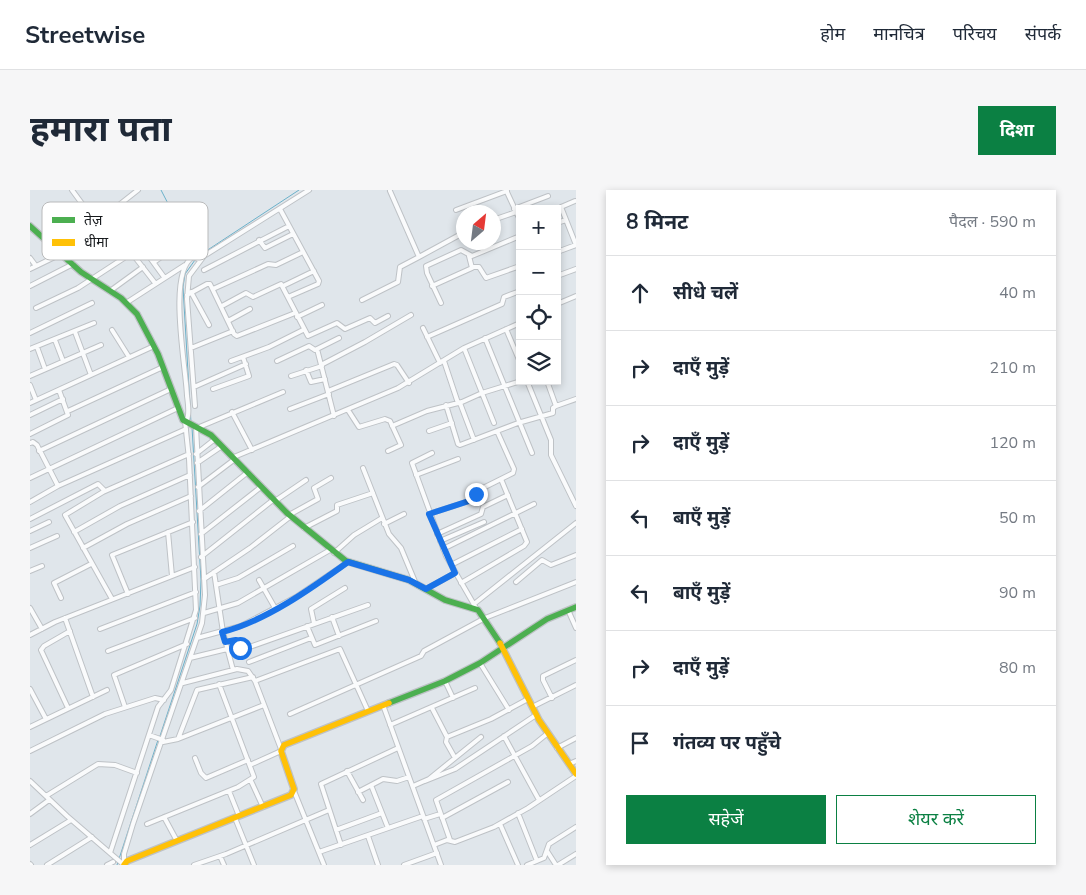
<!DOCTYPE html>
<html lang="hi">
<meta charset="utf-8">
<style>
body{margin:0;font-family:"Nunito Sans","Noto Sans Devanagari",sans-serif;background:#f6f6f7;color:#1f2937}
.controls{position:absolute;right:15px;top:15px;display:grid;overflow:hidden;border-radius:0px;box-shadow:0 2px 8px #0003}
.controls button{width:45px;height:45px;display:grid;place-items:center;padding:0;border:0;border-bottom:1px solid #e0e1e3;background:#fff;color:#1f2937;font:25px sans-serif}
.compass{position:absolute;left:426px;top:15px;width:45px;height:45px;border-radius:50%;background:#fff;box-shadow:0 2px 8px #0003;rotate:28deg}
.stop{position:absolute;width:15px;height:15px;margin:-11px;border:4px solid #1a73e8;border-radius:50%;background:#fff}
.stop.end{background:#1a73e8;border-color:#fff;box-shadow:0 1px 5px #0008}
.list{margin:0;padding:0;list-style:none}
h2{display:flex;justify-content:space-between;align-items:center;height:65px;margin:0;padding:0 20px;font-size:21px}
h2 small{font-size:16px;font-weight:400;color:#747a83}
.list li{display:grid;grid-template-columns:32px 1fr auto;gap:15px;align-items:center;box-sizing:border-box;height:75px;padding:0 20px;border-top:1px solid #e0e1e3}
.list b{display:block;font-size:19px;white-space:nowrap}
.list em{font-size:16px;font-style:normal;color:#747a83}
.actions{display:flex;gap:10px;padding:15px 20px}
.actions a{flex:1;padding:11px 0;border:1px solid #0b8043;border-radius:0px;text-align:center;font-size:18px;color:#0b8043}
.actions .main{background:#0b8043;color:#fff}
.icon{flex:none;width:28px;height:28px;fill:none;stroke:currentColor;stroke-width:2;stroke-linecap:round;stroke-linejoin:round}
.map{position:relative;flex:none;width:546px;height:675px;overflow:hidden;border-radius:0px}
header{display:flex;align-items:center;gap:30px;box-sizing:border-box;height:70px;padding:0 25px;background:#fff;border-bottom:1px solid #e0e1e3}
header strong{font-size:24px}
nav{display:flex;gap:28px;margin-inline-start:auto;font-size:18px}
.intro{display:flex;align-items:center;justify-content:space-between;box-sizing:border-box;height:120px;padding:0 30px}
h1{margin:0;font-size:35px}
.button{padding:12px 22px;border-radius:0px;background:#0b8043;color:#fff;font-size:18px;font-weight:700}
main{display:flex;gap:30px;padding:0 30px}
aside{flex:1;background:#fff;border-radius:0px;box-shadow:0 2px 8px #0003}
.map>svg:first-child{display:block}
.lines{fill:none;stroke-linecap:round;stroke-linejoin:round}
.stream{stroke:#6bb1ca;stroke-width:1}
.street-casing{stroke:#bec2c6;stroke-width:6}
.fast-casing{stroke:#bec2c6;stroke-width:8}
.slow-casing{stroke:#bec2c6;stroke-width:8}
.street{stroke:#fafbfc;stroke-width:4}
.fast{stroke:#4caf50;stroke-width:5.5}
.slow{stroke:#ffc107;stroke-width:5.5}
.route{stroke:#1a73e8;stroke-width:6}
.key{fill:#fff;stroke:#b9babb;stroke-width:1}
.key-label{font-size:14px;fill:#16191c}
</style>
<header>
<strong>Streetwise</strong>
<nav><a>होम</a><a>मानचित्र</a><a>परिचय</a><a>संपर्क</a></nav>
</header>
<div class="intro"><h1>हमारा पता</h1><a class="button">दिशा</a></div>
<main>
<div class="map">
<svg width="546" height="675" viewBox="0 0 546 675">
<rect width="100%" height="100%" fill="#e0e6eb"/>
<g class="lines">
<!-- stream -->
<path class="stream" d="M131,0L161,58L168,65
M167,67L269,0
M161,233L153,97L155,84L165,70
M130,546L167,434L170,416L171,390L162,237
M87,675L128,550"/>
<!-- street casing -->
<g class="street-casing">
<path id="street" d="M42,0L64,30
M476,0L490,30
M360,1L389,67L433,43
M545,11L531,17L546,55
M250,19L289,91L288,94L258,107
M484,19L518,6
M426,20L477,1
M463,30L486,22
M527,33L536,30
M107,50L134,87
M229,50L235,58L263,44
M21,55L80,22L108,0
M112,57L144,35
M527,62L546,55
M104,66L125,93
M0,68L6,76
M124,72L151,53
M443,77H449L456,88L490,76
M0,79L31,64
M174,80L259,36
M527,86L546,79
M0,96L43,74
M253,96L284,81
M402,96L442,78L439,66
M183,99L238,74L246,75L273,62
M80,101L113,77
M161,102L179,135
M157,105L177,94H180L204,144L207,146L265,123
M332,110L368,92L370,77L389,67
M96,113L155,75
M411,113L397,83L396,76L431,60L442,66L490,46
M527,114L546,106
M192,116L216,103L223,107L251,94L278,146L307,133L315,139L340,128L345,133L358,126
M6,118L48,98L94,68
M267,127L292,115
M198,131L220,119
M393,138L410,173
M476,139L490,172
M82,140L99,167
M45,142L61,185
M0,143L62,113
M397,147L472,114L474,107L490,101
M455,148L502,263
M25,150L33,171
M7,157L15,179
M161,158L203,141
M434,158L464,233
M0,159L64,133
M287,159L304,226
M201,171L239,157L273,140
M247,171L279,156L285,160L309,148
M414,171L428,213
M291,175L335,152L381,125
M276,180L281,192L295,189
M0,186L71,155
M261,186L292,176
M497,191L521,250V265L546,316
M517,191L526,216L546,209
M0,195L6,210
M164,197L216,174
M183,199L219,186L213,167
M298,201L364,174L367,175L379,193
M0,213L124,156
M430,213L444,250
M416,215L428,254L430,255L488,233L523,223V218L526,216
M165,216L157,109L159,86L174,66L279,0
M260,219L299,204
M318,220L329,237L355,229L360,231L371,255L358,261
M38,221L133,177
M202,222L222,260
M0,225L33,209
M156,232C160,225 158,214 157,206C156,177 137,82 163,67L170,70
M362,236L397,221L432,212L452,203L491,191
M167,238L253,202
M399,241L422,233
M0,244L38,225L29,200
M0,253L3,252L7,255L28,296L156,239
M9,261L141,199
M402,263L382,273L416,366L446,418
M166,264L185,249
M204,267L368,198L434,158L490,133
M167,273L192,256
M333,278L359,344L371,358L386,394
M386,285L428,269
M0,288L148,218
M168,297L205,269
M245,311L276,290
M0,312L28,296
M169,321L218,282
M399,324L445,309L447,301L483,283L484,279L467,241
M259,325L288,309L284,298L301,288
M0,329L68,294L75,301
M354,334L374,324
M274,338L307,321V315L343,303
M0,341L19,332
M44,342L90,316L160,285
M138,342L142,386
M171,344L231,297
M407,344L451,324L453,317L478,305
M410,351L454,332
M0,358L27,346
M53,358L97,334L161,306
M413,359L504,314
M304,363L324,345L352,328
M171,367L243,310
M421,375L492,339
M0,381L12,376
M184,382L193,442L203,480
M174,389L220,358L261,326
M229,390L245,418
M486,392L512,370L521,375L546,365
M431,393L494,356L497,352L471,289
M186,395L208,388L263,356
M396,399L425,383
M98,404L82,365L163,332
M31,408L24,393L61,374
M82,409L35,325L73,302L159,264
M444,414L546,333
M0,418L12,439
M538,420L546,438
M174,423L208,413L300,360
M302,427L309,446
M35,428L63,507
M284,433L281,419L315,398
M277,436L285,455L346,431
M70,439L166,402
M0,445L25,432L165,377
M167,448L211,436L266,407L318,372
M195,452L206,450L210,458L214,459L338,415
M78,461L165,428
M160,468L197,459
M219,472L281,448
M450,473L479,520
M225,491L310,459L338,521
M415,491L423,508
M153,493L207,479L218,481L225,491L251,559
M0,499L16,529
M522,508L513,490V486L546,470
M353,515L411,675
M95,517L84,485L157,454
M502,517L546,495
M38,518L11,460L14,456L40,441
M402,518L417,547
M260,524L391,466L394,461L455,428L546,392
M360,535L445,498
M0,537L77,500
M119,545L133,550
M474,546L509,610
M148,549L167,500L223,487
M133,552L148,549L234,515
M527,558L546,548
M0,561L75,524L125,508L134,510
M165,568L171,583L176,588L218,570
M425,568L416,552L417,547L461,529L498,509
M539,574L546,571
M220,575L251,561
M317,581L333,610
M0,591L37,626L94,675
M221,591L233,617
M395,591L425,579L506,525
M341,595L358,638
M383,596L399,589L451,547
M199,601L209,626
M264,601L294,675
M328,602L353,589L367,591L379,587
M16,606L68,574L85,575L107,583
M488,623L507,671
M0,624L19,610
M134,627L147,651
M205,628L224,675
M412,628L478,592
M394,629L410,624
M117,634L208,597L224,587L189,494
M470,634L488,675
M306,640L352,623
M338,646L348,675
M420,650L406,610L502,556L518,543
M0,655L41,630
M311,655L291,594L368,558
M404,655L417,650L425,652L464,637L498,618L546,586
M517,661L526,675
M289,662L393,626
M80,663L128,517L141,500L166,420L159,269L155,231
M190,666L194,675
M94,673V664L103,634L172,433L175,405L166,237
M0,674L1,675
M17,675L62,647
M77,675L83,672
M164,675L196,664L299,620
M374,675L407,663
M497,675L514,668L519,654L546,637
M528,675L546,664"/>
</g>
<!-- fast casing -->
<g class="fast-casing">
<path id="fast" d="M0,36L51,82L91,108L107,124L128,164L153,230L181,245L257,323L316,371L379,390L415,410L448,420L470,453
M359,513L415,491L450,473L517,429L546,417"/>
</g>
<!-- slow casing -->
<g class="slow-casing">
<path id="slow" d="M470,453L509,530L546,584
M94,675L97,671L261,605L264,599L251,561L254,555L359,513"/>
</g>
<!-- street -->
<use href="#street" class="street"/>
<!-- fast -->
<use href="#fast" class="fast"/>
<!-- slow -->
<use href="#slow" class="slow"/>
</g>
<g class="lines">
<!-- route -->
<path class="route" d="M210,458L206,450L195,452L192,442C236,431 282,398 318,372L379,390L396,399L425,383L399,324L445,309L446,304"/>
</g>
<!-- legend -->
<rect x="12" y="12" width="166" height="58" rx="8" class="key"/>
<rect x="22" y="27" width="23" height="6" fill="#4caf50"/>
<rect x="22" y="49" width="23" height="7" fill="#ffc107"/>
<g class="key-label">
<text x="54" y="35">तेज़</text>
<text x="54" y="57">धीमा</text>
</g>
</svg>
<div class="controls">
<button>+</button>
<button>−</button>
<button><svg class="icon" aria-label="locate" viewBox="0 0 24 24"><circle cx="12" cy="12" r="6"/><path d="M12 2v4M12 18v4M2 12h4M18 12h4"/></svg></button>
<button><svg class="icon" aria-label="layers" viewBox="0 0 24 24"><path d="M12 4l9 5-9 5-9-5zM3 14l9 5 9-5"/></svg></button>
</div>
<svg class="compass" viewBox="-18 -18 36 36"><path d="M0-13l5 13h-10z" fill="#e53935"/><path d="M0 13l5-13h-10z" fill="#747a83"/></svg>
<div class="stop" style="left:210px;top:458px"></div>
<div class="stop end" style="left:446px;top:304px"></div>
</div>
<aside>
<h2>8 मिनट<small>पैदल · 590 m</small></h2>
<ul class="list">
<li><svg class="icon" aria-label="ahead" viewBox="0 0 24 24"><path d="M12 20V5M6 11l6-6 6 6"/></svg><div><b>सीधे चलें</b></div><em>40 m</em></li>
<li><svg class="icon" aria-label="right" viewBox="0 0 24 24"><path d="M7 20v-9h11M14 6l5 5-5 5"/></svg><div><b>दाएँ मुड़ें</b></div><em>210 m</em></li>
<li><svg class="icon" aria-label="right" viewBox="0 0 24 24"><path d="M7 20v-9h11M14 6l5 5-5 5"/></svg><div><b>दाएँ मुड़ें</b></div><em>120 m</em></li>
<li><svg class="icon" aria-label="left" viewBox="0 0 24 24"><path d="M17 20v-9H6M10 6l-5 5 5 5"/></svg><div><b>बाएँ मुड़ें</b></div><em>50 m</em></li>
<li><svg class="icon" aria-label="left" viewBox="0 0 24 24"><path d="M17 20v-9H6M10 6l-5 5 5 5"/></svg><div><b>बाएँ मुड़ें</b></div><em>90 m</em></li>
<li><svg class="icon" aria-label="right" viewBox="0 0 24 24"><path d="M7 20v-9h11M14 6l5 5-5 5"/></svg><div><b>दाएँ मुड़ें</b></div><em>80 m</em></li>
<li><svg class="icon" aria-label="arrive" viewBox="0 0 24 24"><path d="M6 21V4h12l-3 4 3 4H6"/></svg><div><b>गंतव्य पर पहुँचे</b></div></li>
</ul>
<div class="actions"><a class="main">सहेजें</a><a>शेयर करें</a></div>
</aside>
</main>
